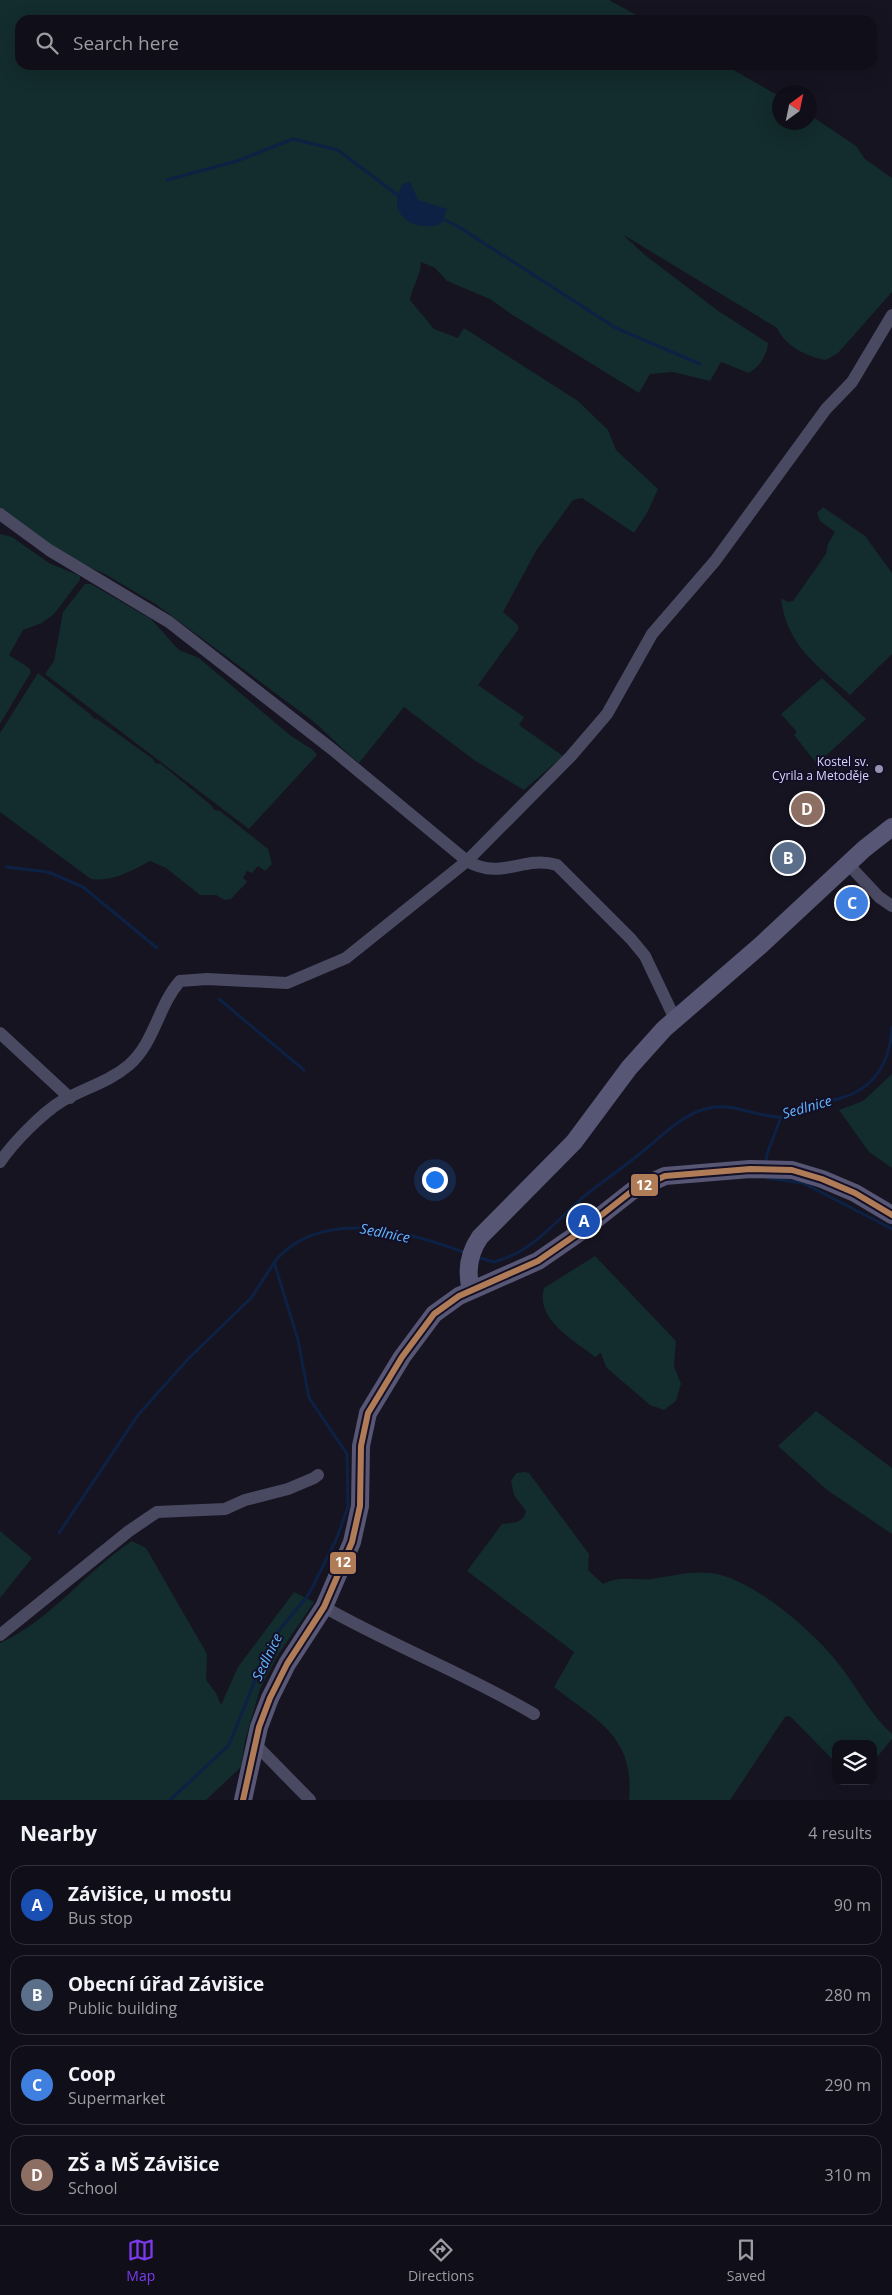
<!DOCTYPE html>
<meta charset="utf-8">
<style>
body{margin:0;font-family:"Open Sans",sans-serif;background:#191822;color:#f1f3f6}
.controls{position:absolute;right:15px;bottom:15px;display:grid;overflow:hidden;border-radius:10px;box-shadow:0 5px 20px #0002}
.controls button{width:45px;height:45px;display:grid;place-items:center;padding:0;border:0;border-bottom:1px solid #302f38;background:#100f19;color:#f1f3f6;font:25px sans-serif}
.compass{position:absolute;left:772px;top:85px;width:45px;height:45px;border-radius:50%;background:#100f19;box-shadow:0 5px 20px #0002;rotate:33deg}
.you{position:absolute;left:434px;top:1179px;width:18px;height:18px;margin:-12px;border:4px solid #fff;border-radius:50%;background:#1a73e8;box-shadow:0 0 0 8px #1a73e833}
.badge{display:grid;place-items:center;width:32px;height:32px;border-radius:50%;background:#7c3aed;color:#fff;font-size:16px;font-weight:700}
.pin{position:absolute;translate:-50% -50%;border:2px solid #fff;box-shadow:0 1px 5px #0006}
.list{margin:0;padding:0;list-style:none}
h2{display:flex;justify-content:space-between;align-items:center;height:65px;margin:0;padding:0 20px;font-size:21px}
h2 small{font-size:16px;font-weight:400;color:#9c9ca2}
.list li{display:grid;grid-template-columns:32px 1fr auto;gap:15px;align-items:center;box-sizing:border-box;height:80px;margin:0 10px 10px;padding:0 10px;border:1px solid #302f38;border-radius:15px}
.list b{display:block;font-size:19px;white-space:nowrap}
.list p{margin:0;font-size:16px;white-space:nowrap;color:#9c9ca2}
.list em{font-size:16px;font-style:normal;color:#9c9ca2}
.icon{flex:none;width:28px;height:28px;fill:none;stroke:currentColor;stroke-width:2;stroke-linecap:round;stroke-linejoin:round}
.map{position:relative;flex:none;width:892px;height:1800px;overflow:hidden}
.search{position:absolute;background:#100f19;box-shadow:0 5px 20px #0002;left:15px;right:15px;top:15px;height:55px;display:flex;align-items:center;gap:12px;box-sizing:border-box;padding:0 18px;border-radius:15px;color:#9c9ca2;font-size:19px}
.sheet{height:425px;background:#100f19}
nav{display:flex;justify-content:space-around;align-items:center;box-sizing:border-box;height:70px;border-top:1px solid #302f38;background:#100f19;font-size:14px;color:#9c9ca2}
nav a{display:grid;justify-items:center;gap:2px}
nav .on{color:#7c3aed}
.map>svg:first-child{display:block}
.green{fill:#132c2d}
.water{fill:#0d2144}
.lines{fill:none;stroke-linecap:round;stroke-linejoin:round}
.stream{stroke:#0d2144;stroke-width:3}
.street{stroke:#4a4962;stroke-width:12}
.secondary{stroke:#575674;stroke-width:18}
.bus-1-casing{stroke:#130f26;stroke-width:10}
.bus-1{stroke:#b07c57;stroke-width:6}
.poi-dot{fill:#9591b1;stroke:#130f26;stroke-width:2}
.labels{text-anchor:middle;stroke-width:4;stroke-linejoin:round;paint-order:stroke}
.poi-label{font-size:12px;fill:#d9d4ff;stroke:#130f26;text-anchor:end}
.water-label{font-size:14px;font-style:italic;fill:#62b6ff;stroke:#130f26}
.line-badge{stroke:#130f26;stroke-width:2}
.badge-label{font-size:14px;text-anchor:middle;font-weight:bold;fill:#fff}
</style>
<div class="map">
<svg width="892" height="1800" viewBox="0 0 892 1800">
<rect width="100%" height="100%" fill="#161421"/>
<!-- green -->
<path class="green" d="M0,0H609L645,20H20V65H725L779,96L780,122H810V115L856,146L865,159L892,178V292L838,353L826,360C807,357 785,346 777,328L622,234L645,255L717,310L768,343C768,354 759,367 749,373L721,362L710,381L673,372L650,374L639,393L511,314L490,299L447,281L435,268L421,262C421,276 412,286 410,300L434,329L458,338L464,328L578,401L608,430L616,450L658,489L647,513L634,533L582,498L573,500L536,551L503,612L518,625V630L478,685L524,717L519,725L563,756L524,790L474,760L404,707L359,763C342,749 329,735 313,721L157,605L105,574L71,559L0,509Z
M823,507L865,536L892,573V654L850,695C817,665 786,645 781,598L788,602L793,601L826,554L828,544L835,532L820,521L817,513Z
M0,534L12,537L49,563L80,576V580L54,614L42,623L23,630L9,655L29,668L31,672L0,724Z
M85,584H91L151,619L179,650L199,658L291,736L313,750L317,755L249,829L45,674L54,661L63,612Z
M38,673L90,714L94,719H97L153,759L155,763L161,764L212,806L214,810L220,811L268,849L272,864L265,871L258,866L252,873L247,871L243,878L247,882L231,899L225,900L216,895H200L166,868L150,861C131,871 113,882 91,879L0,812V733Z
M822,678L866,719L817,764L794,735L797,732L781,714Z
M892,1074V1168L869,1152L839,1110L863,1101Z
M595,1256L676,1341L674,1366L681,1384L676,1401L664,1410L650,1405L615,1375L606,1367L601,1353L595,1357C574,1340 535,1320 544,1288Z
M816,1411L892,1468V1534L827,1490L778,1446Z
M524,1472L529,1473L589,1554L588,1570L603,1584C621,1574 637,1582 658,1578C675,1575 694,1571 711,1573C754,1578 820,1637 844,1671C860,1693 872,1716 892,1734V1739L873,1762V1744H836V1763L790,1716L785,1717L730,1800H629C635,1736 597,1721 554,1687L574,1652L467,1571L502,1524C512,1523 524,1523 526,1511L514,1495L511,1481L516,1473Z
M0,1531L32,1558L0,1598Z
M132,1541L146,1548L207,1654L206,1680L216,1693L221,1705L238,1667L294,1592L314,1602L278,1655L260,1689L245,1741L241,1767L206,1800H0V1643C51,1620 85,1572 132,1541Z"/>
<!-- water -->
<path class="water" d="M410,182L418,200L447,209L441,224C414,233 384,214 403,184Z"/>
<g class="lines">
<!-- stream -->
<path class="stream" d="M167,180L237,161L293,139L338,150L400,197
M441,218L459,227L616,328L700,364
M6,867L48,872L83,887L157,948
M219,999L304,1070
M766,1164L767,1154L781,1117
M767,1178L803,1183L892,1229
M476,1257L494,1262C534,1252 558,1218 588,1193C608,1178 629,1163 648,1147C666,1132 683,1115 705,1109C732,1101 755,1117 780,1117C790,1117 802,1108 812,1105C821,1101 832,1101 841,1098C876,1088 890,1061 892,1027
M59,1533L138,1415L188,1359L251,1298L274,1263
M170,1800L229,1745L262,1663L277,1633L309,1594L336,1540L348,1507L347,1454L309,1398L298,1340L274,1262C321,1206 407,1231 466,1253"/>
<!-- street -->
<path class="street" d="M0,514L49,550L169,622L333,750L467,861C502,881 522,855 557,865L631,939L645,956L675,1019
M848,864L879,897L892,906
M0,1033L70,1098
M0,1162C13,1143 42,1113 62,1101C85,1088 109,1082 129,1065C155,1042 158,1006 180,981L207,979L287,983L346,958L467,861L571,756L607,714L652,634L715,561L826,409L852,382L892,315
M324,1607C393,1646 466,1674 534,1714
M0,1635L129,1531L157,1512L225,1509L245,1500L288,1489L314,1478L318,1475
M255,1744L310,1800"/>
<!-- secondary -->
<path class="secondary" d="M471,1290C466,1271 469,1253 480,1237L574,1142L629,1068L664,1029L761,945L864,849L892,827
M243,1800L259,1727L270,1698L287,1664L324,1607L352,1542L360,1506L361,1446L368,1413L402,1357L434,1314L459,1296L538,1261L580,1232L632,1191L665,1176L750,1169L792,1170L822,1179L855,1193L892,1215"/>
<!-- bus-1 casing -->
<g class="bus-1-casing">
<path id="bus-1" d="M243,1800L259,1727L270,1698L287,1664L324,1607L352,1542L360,1506L361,1446L368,1413L402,1357L434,1314L459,1296L538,1261L580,1232L632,1191L665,1176L750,1169L792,1170L822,1179L855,1193L892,1215"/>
</g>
<!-- bus-1 -->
<use href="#bus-1" class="bus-1"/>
</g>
<!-- markers -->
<circle class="poi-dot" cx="879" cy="769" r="5"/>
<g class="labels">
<!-- poi labels -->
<g class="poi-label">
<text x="869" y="766">Kostel sv.<tspan x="869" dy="14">Cyrila a Metoděje</tspan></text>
</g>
<!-- water labels -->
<g class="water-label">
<text transform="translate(807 1107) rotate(-16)" y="5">Sedlnice</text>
<text transform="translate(385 1233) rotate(11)" y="5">Sedlnice</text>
<text transform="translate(267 1657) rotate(-64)" y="5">Sedlnice</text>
</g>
</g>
<g class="line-badge">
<rect x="630" y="1173" width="29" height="24" rx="5" fill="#b07c57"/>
<rect x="329" y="1551" width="28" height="24" rx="5" fill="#b07c57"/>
</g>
<g class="badge-label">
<text x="644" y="1190">12</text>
<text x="343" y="1567">12</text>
</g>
</svg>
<div class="controls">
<button><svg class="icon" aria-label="layers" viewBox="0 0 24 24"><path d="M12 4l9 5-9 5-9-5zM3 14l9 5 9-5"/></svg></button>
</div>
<svg class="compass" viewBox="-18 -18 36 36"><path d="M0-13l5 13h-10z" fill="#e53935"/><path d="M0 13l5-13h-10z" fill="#9c9ca2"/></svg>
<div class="you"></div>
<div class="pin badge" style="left:584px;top:1221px;background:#1a4fb4">A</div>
<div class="pin badge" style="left:788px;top:858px;background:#5c6f8a">B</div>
<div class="pin badge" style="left:852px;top:903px;background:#3f7fe0">C</div>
<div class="pin badge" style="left:807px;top:809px;background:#8d6e63">D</div>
<div class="search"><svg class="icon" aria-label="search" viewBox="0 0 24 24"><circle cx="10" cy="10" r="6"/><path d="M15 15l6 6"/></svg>Search here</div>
</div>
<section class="sheet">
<h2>Nearby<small>4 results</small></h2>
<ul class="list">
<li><span class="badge" style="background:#1a4fb4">A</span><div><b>Závišice, u mostu</b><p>Bus stop</p></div><em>90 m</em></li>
<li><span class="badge" style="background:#5c6f8a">B</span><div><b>Obecní úřad Závišice</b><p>Public building</p></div><em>280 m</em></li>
<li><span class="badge" style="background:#3f7fe0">C</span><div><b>Coop</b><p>Supermarket</p></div><em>290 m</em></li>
<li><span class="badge" style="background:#8d6e63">D</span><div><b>ZŠ a MŠ Závišice</b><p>School</p></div><em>310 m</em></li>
</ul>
</section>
<nav>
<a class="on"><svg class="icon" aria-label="map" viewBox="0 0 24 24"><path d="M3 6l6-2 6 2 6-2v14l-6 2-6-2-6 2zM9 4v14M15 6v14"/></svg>Map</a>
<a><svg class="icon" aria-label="directions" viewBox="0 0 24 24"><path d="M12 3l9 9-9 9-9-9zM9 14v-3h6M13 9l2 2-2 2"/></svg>Directions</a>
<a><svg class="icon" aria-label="saved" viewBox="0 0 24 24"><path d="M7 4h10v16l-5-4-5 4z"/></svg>Saved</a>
</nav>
